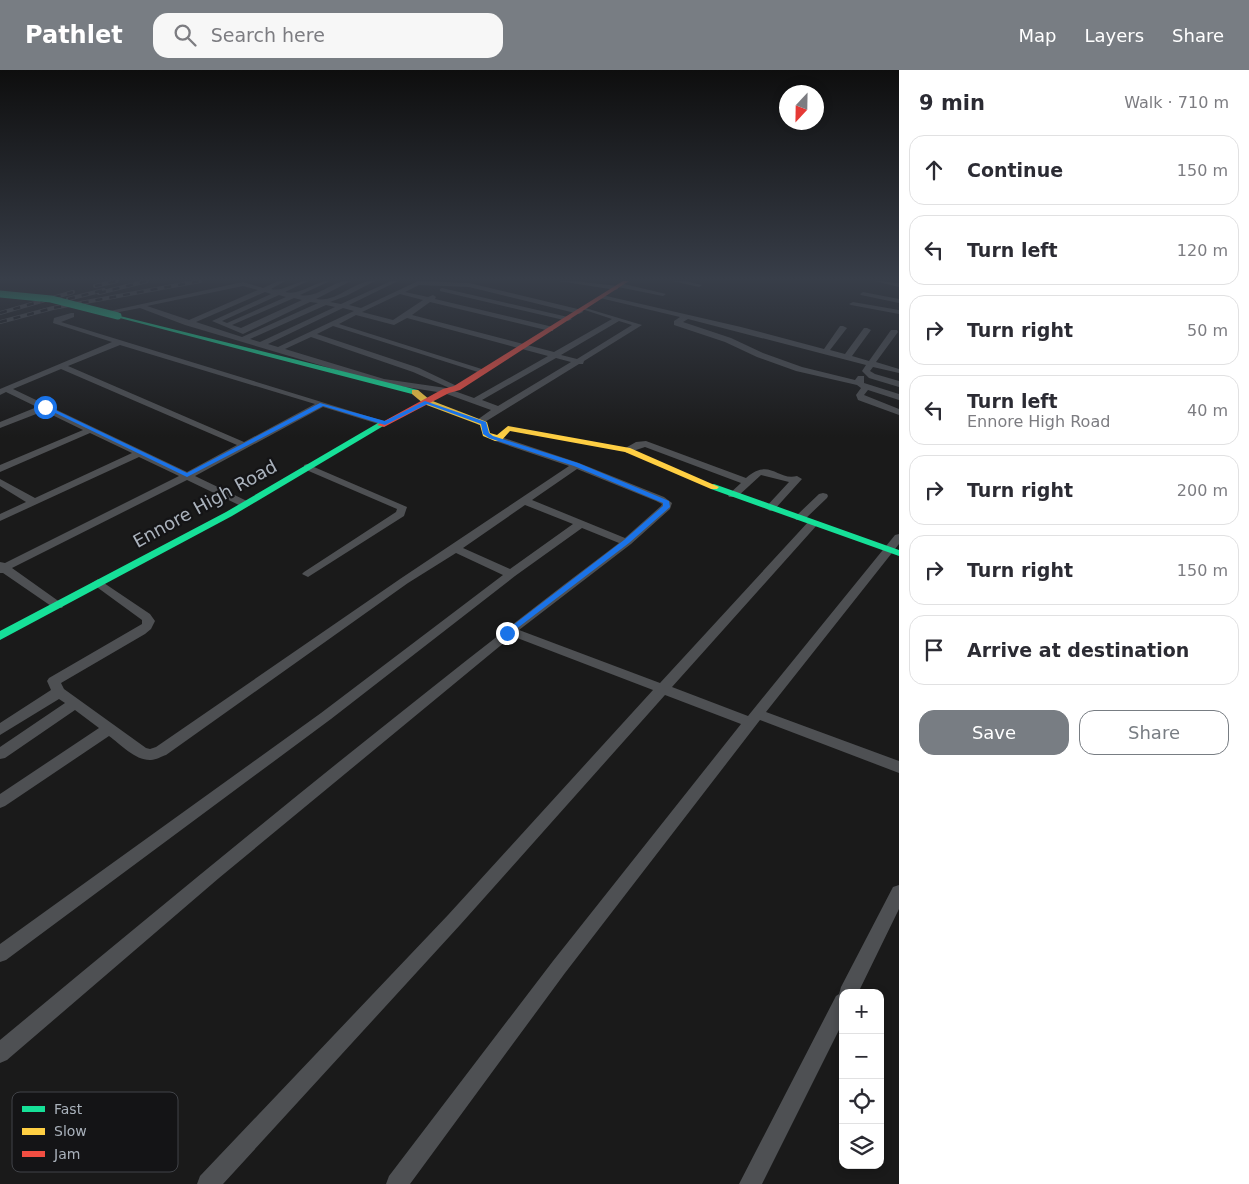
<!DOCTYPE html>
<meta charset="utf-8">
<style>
body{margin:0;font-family:"DejaVu Sans",sans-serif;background:#f7f7f7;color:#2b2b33}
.controls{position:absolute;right:15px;bottom:15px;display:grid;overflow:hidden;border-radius:10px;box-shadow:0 2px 8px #0003}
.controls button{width:45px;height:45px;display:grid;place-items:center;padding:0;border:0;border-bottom:1px solid #e1e1e2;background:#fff;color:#2b2b33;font:25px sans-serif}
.compass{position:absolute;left:779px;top:15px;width:45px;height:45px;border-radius:50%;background:#fff;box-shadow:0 2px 8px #0003;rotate:202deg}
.stop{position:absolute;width:15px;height:15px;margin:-11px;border:4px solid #1a73e8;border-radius:50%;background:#fff}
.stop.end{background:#1a73e8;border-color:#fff;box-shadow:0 1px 5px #0008}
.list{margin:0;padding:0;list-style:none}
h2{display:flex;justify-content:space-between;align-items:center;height:65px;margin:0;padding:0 20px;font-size:21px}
h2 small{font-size:16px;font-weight:400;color:#7c7c81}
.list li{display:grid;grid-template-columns:32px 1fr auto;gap:15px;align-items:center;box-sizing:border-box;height:70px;margin:0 10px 10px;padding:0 10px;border:1px solid #e1e1e2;border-radius:15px}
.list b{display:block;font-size:19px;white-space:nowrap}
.list p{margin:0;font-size:16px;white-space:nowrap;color:#7c7c81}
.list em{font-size:16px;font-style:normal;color:#7c7c81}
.actions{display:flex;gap:10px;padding:15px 20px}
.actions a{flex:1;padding:11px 0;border:1px solid #787d83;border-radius:15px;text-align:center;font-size:18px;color:#787d83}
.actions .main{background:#787d83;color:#fff}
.icon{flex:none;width:28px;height:28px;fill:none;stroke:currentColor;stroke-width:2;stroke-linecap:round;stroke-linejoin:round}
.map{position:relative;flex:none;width:899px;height:1114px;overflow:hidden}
header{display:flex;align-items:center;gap:30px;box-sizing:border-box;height:70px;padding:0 25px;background:#787d83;color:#fff}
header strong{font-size:24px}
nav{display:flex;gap:28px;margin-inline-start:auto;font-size:18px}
.search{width:350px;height:45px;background:#f7f7f7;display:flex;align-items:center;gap:12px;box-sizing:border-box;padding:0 18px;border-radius:15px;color:#7c7c81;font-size:19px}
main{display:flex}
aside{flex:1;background:#fff}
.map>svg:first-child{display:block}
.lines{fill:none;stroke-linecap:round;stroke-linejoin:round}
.street{fill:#4e5053;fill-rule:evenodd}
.fast{fill:#16e098;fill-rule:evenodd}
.slow{fill:#ffcf43;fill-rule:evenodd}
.jam{fill:#f24e42;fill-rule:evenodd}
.rail-casing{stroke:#4e5052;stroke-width:4}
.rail{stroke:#141416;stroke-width:2.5;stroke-dasharray:7;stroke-linecap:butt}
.fast-bridge{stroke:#16e098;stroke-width:7}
.route{fill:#1a73e8}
.labels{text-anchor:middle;stroke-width:4.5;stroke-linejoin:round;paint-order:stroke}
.street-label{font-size:18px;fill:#aab2bc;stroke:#141416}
.key{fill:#141416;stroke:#414348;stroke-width:1}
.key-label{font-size:14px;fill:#aab2bc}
</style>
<header>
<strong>Pathlet</strong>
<div class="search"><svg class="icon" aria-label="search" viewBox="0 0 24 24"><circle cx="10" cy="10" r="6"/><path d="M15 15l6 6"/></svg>Search here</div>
<nav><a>Map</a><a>Layers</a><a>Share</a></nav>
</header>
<main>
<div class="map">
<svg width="899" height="1114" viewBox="0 0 899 1114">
<rect width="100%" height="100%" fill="#1a1a1a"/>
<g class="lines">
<!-- street -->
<path class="street" d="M278,211H285L271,219C284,222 294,211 308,211L285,222C301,226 314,211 330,211L300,225C319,229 333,209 351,211L316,229C337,233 355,209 375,211L346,226L330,232L341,234L391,211H398L349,235L361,238L418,211L469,213L582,240L583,242L579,244L469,217L419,215L405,222L428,227L433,225L436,227L435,229L553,257V261H550L430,232L412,245L554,282L612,249L582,239V237L642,255L584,291L583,294H579L480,355L477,354V350L491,340L444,323L380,313L185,255L140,238L114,243L110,241L243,212L263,218ZM243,216L258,220L189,250L147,236ZM265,222L271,224L212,251L243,264L310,232L318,233L242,267L196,252ZM400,224L423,230L393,250L362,242ZM279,225L286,227L227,253L222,251ZM294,228L302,230L241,258L232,255ZM326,235L335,237L260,272L250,269ZM343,238L354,241L278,277L268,274ZM356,245L394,255L407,248L548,286L474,328L446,318L384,309L285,279L311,267L413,302L454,320L461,318L419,298L317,264L333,256L481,303L488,301L339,254ZM619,251L632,255L577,289L561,285ZM556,288L571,292L498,336L482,330Z
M559,211H574L618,216V214L620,213L666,224L663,226L618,217V219L616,220Z
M673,211H685L702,215L699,217Z
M875,211L899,213V217Z
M442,218L568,247L572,249L568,251L440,221V219Z
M863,222L899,229V233L861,225L860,224Z
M602,225L741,257L824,279L840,256H843L847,258L830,280L845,284L864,258H867L871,260L852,286L869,291L891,260H897L898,262L876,292L899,299V303L873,297L870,301L875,304L899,311V317L869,308L862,301L866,295L688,249L683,252L731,268L763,283L802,297L855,310L858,306H864V313L899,324V330L868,320L864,325L899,339V345L858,330L856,325L861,318L857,315L796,301L757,287L725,272L674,255V251L680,247L600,228V226Z
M853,232L899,240V244L851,235L849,234Z
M71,243H74V247L61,252L390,353L385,356L323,337L195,406L249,432L250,434L249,436H241L187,410L12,498L64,535L62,538H54L3,503H0V492L5,493L179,406L139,387L0,451V444L26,432L0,416V409L35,428L132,383L90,363L0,402V395L83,360L44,341L0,358V352L37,337L6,322L0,325V319L112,272L53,253L54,248ZM120,275L315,334L244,372L68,296ZM61,299L237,375L187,402L13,319Z
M498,366L579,393L664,427L672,433L670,439L631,474L519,560L660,613L809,451H817L818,453L817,455L672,617L748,646L895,465L899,464V474L766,642L899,691V703L760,650L565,903L410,1114H386L389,1106L553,891L741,654L665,625L460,855L223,1114H197L200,1106L448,845L653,620L512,566L219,808L7,990L0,993V970C204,801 408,632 619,473L582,458L515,506L331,649L6,890L0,892V874L321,643L503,505L456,483L408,513L166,685C162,686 156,690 151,690C136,691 120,674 109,666L5,736L0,738V724L99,658L75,640L5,688L0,689V677L65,633L59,629L0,665V653L51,620L47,611L49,608L142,554V550L94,515L92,513L98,509L150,544L155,551L151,559L145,564L61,613L64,619L146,678L150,679L156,677L400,509L569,396L495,371L493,369ZM577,399L656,431L662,434L661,436L625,468L532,430ZM525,435L573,454L510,499L463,478Z
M646,371L746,408C770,387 777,411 797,406L802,409L774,440L770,441L765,438L789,412L761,405L737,427H729L728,425L741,413L645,377L627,383L622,380L636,372Z
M307,394L407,437L404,446L308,507L302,504L304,502L396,442L397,439L304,399V395Z
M823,423L827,424L828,426L827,428L804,450H796L795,448L796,446L819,424Z
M899,815V839L858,923H843V952L762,1114H739L836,926L839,924L841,917L893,817Z"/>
<!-- fast -->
<path class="fast" d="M116,245L418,320L419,322L412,324L116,247Z
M378,353L385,355L232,446L0,570V561L226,442Z
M714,414L899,480V486L711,419V415Z"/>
<!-- slow -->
<path class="slow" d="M412,320H418L430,330L487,352L490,363L497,365L508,356L630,378L719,417L717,419H711L625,382L510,361L501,371H495L483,366L480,355L424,334L412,324Z"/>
<!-- jam -->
<path class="jam" d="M623,211H629L460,320L449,323L384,357L377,355L443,319L454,316Z"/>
<!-- rail casing -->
<g class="rail-casing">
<path id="rail" d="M95,216L117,211
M99,223L147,211
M68,229L104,220
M0,243L73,222
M0,252L53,238L200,211"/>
</g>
<!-- rail -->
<use href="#rail" class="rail"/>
<!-- fast-bridge -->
<path class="fast-bridge" d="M0,224L51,229L118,246"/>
</g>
<!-- sky -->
<linearGradient id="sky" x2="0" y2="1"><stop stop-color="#0e0e0e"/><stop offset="0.57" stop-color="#383e49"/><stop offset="1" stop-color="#383e49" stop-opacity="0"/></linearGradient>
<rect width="899" height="367" fill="url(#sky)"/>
<!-- route -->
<path class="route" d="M425,331L486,352L489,363L493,366L578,393L669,431L670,437L629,473L507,566L504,565V562L624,470L663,436V433L574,396L489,368L483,364L481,354L427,334L385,355L323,336L187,407L43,337L47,336L187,403L320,333L385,351Z"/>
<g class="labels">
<!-- street labels -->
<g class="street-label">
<text transform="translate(205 434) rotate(-29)" y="6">Ennore High Road</text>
</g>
</g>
<!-- legend -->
<rect x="12" y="1022" width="166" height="80" rx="8" class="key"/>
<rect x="22" y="1036" width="23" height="6" fill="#16e098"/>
<rect x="22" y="1058" width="23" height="7" fill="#ffcf43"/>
<rect x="22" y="1081" width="23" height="6" fill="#f24e42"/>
<g class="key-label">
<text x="54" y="1044">Fast</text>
<text x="54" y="1066">Slow</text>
<text x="54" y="1089">Jam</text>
</g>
</svg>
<div class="controls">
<button>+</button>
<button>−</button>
<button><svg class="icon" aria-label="locate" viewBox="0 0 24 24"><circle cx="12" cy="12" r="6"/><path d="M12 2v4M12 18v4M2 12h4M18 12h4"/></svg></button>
<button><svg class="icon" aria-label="layers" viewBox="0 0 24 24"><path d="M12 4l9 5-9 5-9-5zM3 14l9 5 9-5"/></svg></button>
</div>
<svg class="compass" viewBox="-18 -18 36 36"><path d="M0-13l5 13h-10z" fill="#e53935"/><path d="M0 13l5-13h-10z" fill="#7c7c81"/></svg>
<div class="stop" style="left:45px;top:337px"></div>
<div class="stop end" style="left:507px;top:563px"></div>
</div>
<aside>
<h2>9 min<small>Walk · 710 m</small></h2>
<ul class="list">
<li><svg class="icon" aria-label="ahead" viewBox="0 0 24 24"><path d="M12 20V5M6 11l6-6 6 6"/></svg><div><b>Continue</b></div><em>150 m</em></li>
<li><svg class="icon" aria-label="left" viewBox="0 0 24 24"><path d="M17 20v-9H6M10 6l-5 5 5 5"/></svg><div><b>Turn left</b></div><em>120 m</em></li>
<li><svg class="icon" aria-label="right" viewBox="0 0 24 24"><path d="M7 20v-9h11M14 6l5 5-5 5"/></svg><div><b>Turn right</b></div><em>50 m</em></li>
<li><svg class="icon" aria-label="left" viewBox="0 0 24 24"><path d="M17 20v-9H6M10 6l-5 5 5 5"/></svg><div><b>Turn left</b><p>Ennore High Road</p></div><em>40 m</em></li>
<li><svg class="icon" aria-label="right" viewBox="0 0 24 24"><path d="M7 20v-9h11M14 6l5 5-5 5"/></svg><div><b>Turn right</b></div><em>200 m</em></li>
<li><svg class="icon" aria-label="right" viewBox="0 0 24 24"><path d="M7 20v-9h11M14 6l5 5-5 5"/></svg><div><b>Turn right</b></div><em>150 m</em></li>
<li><svg class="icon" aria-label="arrive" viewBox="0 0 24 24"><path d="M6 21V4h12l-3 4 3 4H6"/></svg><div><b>Arrive at destination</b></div></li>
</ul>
<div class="actions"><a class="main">Save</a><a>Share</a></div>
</aside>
</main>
